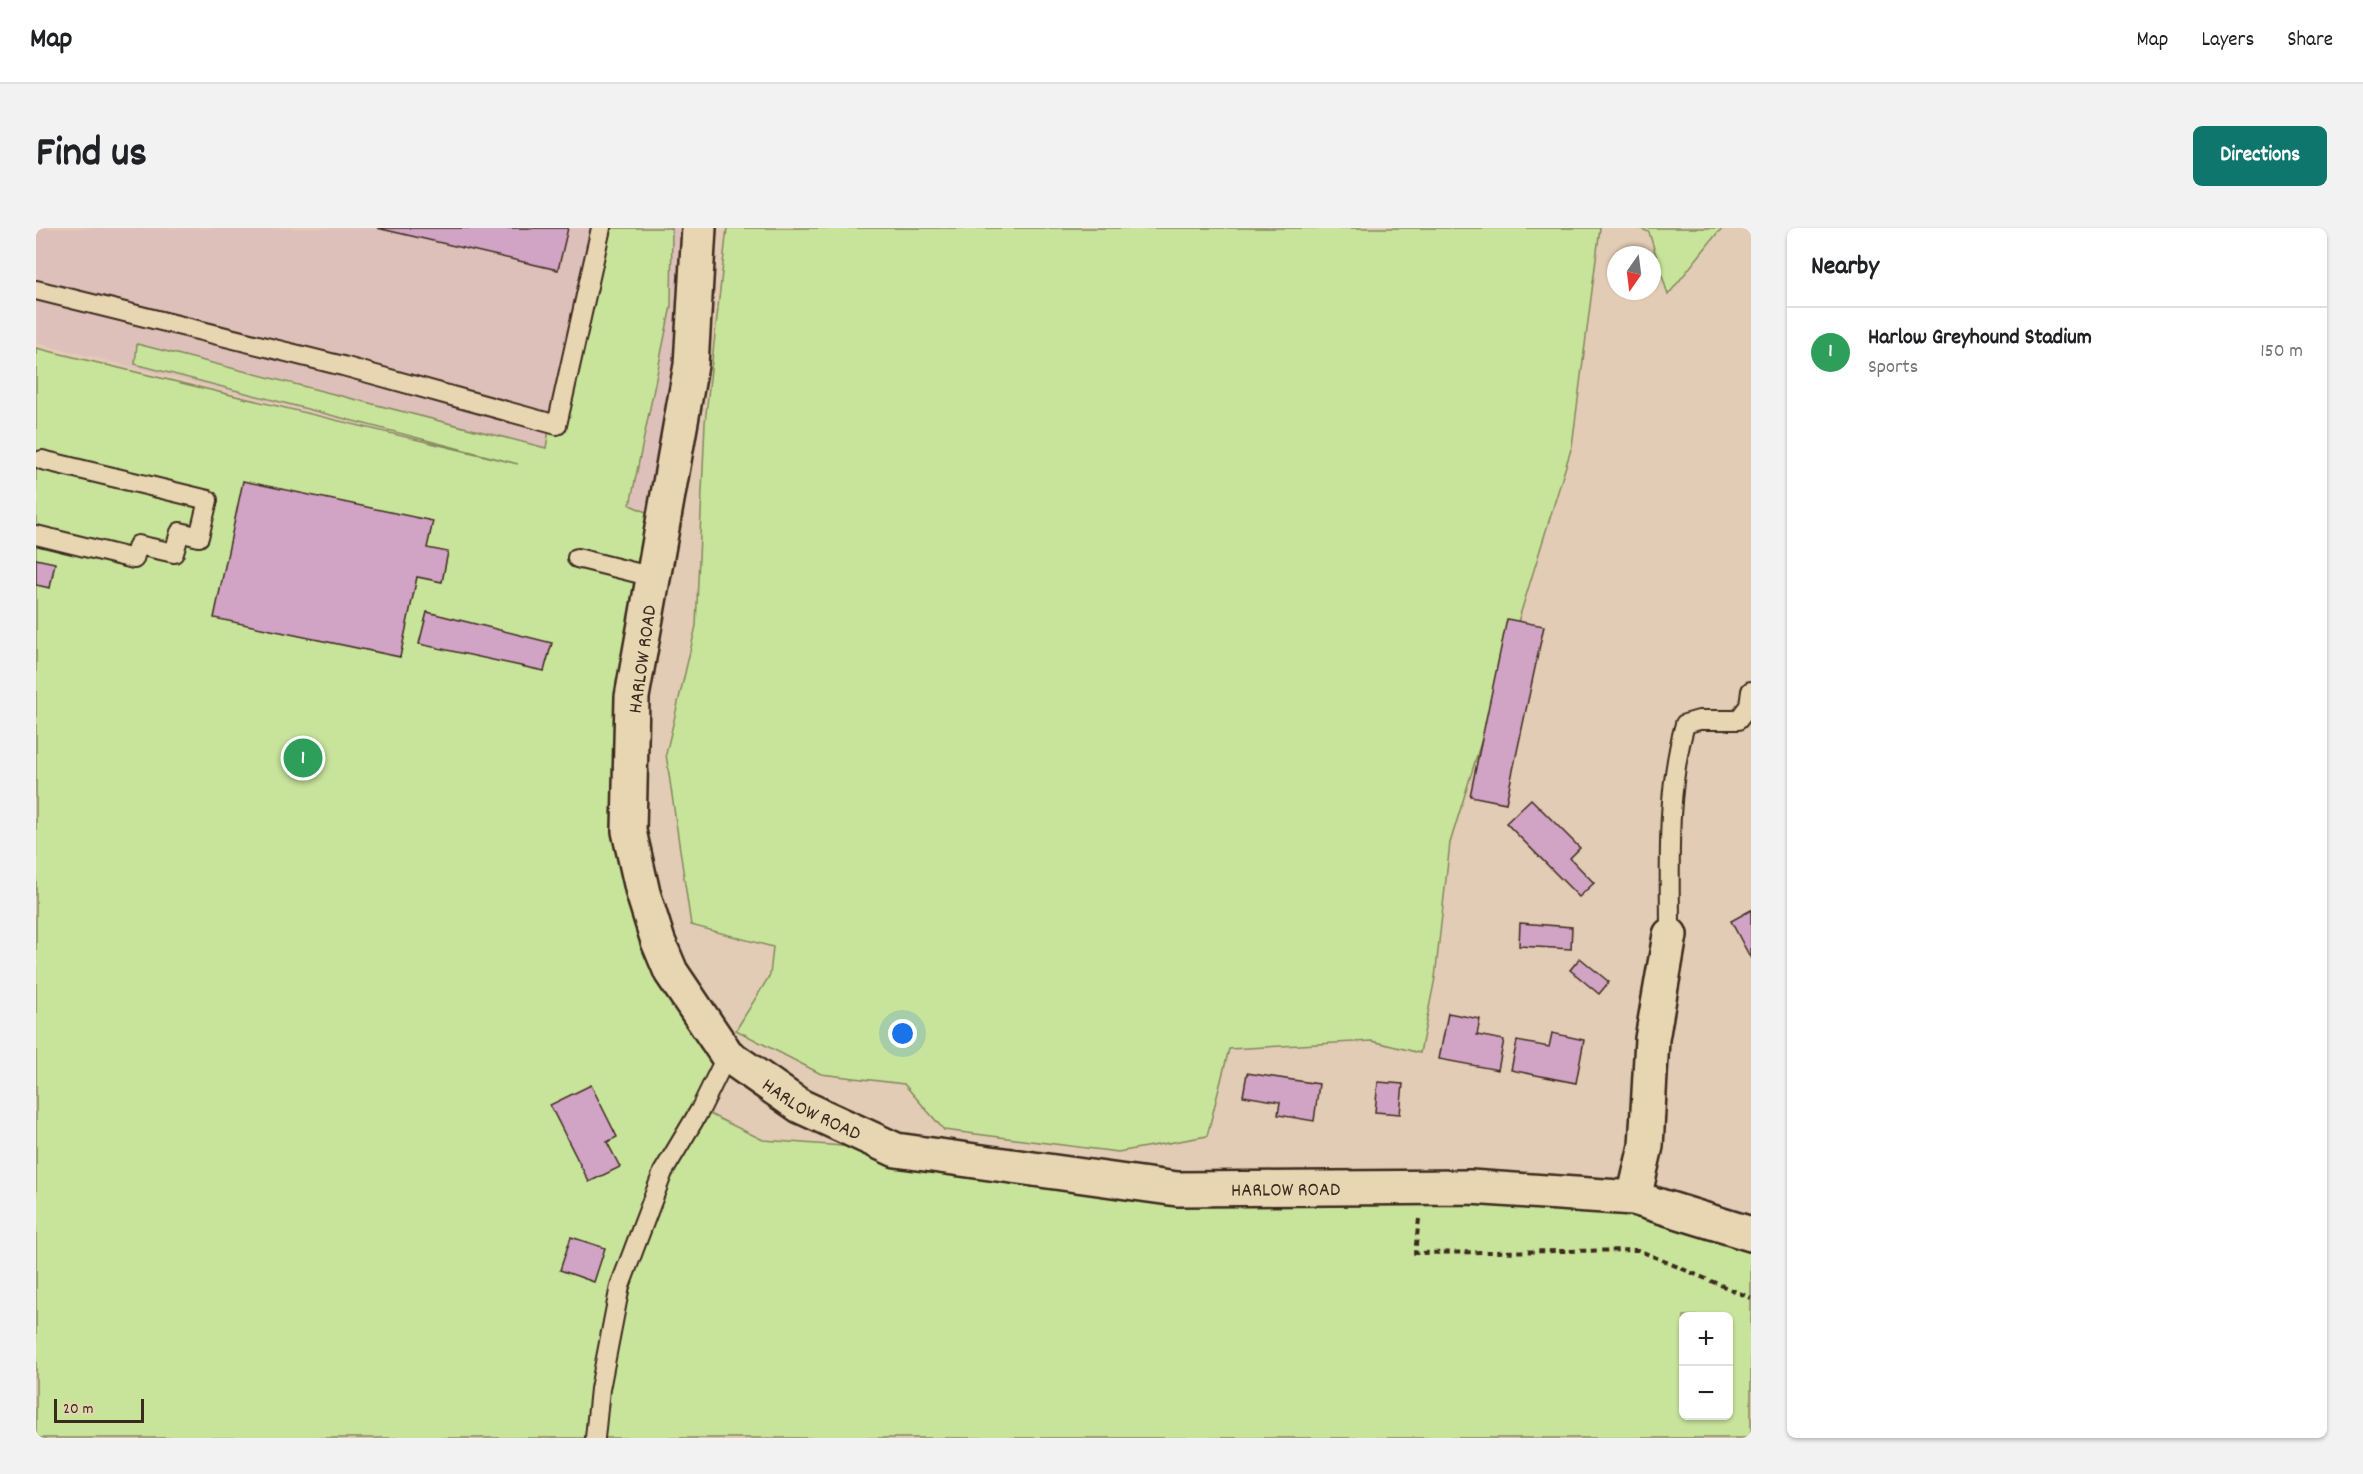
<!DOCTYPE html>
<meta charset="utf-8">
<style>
body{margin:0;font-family:Dekko,sans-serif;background:#f2f2f2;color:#202124}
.controls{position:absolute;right:18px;bottom:18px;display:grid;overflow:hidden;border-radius:9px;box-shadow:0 2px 4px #0004}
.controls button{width:54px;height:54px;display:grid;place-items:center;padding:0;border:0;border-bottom:2px solid #e0e0e0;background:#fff;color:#202124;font:30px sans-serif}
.compass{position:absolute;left:1571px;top:18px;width:54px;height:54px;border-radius:50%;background:#fff;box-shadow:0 2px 4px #0004;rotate:194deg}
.scale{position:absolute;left:18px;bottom:15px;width:90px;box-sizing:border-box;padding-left:6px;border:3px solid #3b2a1e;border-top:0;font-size:16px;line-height:21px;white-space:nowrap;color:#3b2a1e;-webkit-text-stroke:4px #e8d6b3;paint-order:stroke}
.you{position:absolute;left:867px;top:806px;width:21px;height:21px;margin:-15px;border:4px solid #fff;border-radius:50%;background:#1a73e8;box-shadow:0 0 0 9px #1a73e833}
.badge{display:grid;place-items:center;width:39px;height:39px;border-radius:50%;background:#0f766e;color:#fff;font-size:20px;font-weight:700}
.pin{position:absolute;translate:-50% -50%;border:3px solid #fff;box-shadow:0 2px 6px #0006}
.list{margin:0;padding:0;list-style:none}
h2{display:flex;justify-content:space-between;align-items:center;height:78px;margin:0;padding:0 24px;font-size:26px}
h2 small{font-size:20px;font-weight:400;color:#757577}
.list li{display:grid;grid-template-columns:39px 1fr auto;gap:18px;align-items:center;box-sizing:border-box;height:90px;padding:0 24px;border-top:2px solid #e0e0e0}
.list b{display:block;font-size:22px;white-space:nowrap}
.list p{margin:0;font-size:20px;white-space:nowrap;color:#757577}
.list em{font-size:20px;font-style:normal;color:#757577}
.map{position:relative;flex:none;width:1715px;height:1210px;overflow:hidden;border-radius:9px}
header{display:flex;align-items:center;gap:36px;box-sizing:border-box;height:84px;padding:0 30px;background:#fff;border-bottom:2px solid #e0e0e0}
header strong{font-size:28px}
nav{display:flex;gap:33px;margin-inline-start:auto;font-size:21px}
.intro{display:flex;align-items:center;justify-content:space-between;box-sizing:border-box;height:144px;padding:0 36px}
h1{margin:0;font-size:42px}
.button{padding:15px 27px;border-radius:9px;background:#0f766e;color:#fff;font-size:21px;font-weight:700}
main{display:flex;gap:36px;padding:0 36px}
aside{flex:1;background:#fff;border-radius:9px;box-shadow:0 2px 4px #0004}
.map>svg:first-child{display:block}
.built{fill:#dec0ba}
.green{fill:#c8e49b;stroke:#82875c;stroke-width:1.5;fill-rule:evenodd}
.building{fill:#d1a3c4;stroke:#3b2a1e;stroke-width:1.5}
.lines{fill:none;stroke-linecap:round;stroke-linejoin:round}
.lane-casing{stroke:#3b2a1e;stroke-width:22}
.street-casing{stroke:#3b2a1e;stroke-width:38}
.secondary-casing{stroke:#3b2a1e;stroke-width:38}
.path{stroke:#3b2a1e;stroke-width:4;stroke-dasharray:6 4.5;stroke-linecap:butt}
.lane{stroke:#e8d6b3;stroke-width:18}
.street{stroke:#e8d6b3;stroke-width:33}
.secondary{stroke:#e8d6b3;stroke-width:33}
.labels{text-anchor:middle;stroke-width:5;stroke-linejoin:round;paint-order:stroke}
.street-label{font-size:20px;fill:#3b2a1e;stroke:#e8d6b3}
</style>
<header>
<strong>Map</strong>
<nav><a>Map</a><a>Layers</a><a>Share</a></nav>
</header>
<div class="intro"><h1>Find us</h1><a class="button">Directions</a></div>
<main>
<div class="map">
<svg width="1715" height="1210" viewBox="0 0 1715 1210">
<rect width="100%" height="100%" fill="#e3ccb6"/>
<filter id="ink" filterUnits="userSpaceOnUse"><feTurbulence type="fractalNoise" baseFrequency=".0167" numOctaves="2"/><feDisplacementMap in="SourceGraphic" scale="12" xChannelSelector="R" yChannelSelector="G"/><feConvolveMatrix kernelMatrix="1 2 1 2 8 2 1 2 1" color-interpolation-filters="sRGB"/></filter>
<g filter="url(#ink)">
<!-- built -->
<path class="built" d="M0,0H664L628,292L533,248L0,115Z"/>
<!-- green -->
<path class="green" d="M571,0H636L635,78L594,277L628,292L606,410L607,665L691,827L665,882L727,912L860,922L1141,961L1557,967L1715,1006V1210H0V120L482,236L99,136L101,116L510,220L513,202ZM1648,1088H1692V1188H1648Z
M691,0H1564L1536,218L1414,615L1399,750L1384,825L1336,813L1193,821L1171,908L1082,924L908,902L868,856L785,846L700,802L734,747L737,719L655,697L630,526L660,398L669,195Z
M1603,0H1688L1682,4L1632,67L1613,4Z"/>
<!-- building -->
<path class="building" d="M341,0H532L522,42Z
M207,253L397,293L391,320L412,324L406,354L381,349L364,429L178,390Z
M0,331L19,335L14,360L0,357Z
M391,384L516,415L508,443L383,416Z
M1471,391L1508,398L1470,575L1434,568Z
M1495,571L1544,620L1534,630L1558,655L1543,669L1470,595Z
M1715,682V731L1695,693Z
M1484,695L1536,699L1535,721L1483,718Z
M1544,730L1573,754L1563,766L1534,742Z
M1412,785L1444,791L1441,807L1468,812L1462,842L1403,831Z
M1516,805L1548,812L1540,855L1475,842L1481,813L1513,819Z
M1211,845L1283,856L1278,893L1242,887L1244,874L1207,868Z
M1342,854L1367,856L1364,886L1339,884Z
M555,857L581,909L571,914L584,939L553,954L514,877Z
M535,1009L569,1020L558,1054L524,1042Z"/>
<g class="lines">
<!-- lane casing -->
<g class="lane-casing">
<path id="lane" d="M0,62L307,138L521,197L565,0
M0,307L98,331L102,317L138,325L144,304L163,309L172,272L6,232
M541,330L617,349
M1634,707C1634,637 1630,564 1649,496L1663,492H1702L1713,478L1715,463
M559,1210L564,1161L584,1058L627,944L664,882L691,827"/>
</g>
<!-- street casing -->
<g class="street-casing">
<path id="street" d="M1598,970L1610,918L1616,811L1634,707"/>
</g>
<!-- secondary casing -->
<g class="secondary-casing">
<g id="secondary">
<path id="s1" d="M663,0L655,137L596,469L593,603L607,665L622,713L635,744L691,827L764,878L860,922L1141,961L1434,959L1598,970L1715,1006"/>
</g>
</g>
<!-- path -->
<path class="path" d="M1383,991L1379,1025L1602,1022L1715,1070"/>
<!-- lane -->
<use href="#lane" class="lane"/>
<!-- street -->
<use href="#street" class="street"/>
<!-- secondary -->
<use href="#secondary" class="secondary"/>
</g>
</g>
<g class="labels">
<!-- street labels -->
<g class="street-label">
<text transform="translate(605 431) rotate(-82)" y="7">HARLOW ROAD</text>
<text dy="7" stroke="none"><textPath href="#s1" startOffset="957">HARLOW ROAD</textPath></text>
<text dy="7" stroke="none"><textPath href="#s1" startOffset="1443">HARLOW ROAD</textPath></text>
</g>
</g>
</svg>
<div class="controls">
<button>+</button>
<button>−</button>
</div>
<svg class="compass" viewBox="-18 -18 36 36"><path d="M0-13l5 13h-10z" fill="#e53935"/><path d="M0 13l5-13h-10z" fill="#757577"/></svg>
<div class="scale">20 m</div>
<div class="you"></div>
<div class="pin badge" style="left:267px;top:530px;background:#2e9e5b">1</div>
</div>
<aside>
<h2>Nearby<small></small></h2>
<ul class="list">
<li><span class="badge" style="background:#2e9e5b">1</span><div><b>Harlow Greyhound Stadium</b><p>Sports</p></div><em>150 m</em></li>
</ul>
</aside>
</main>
